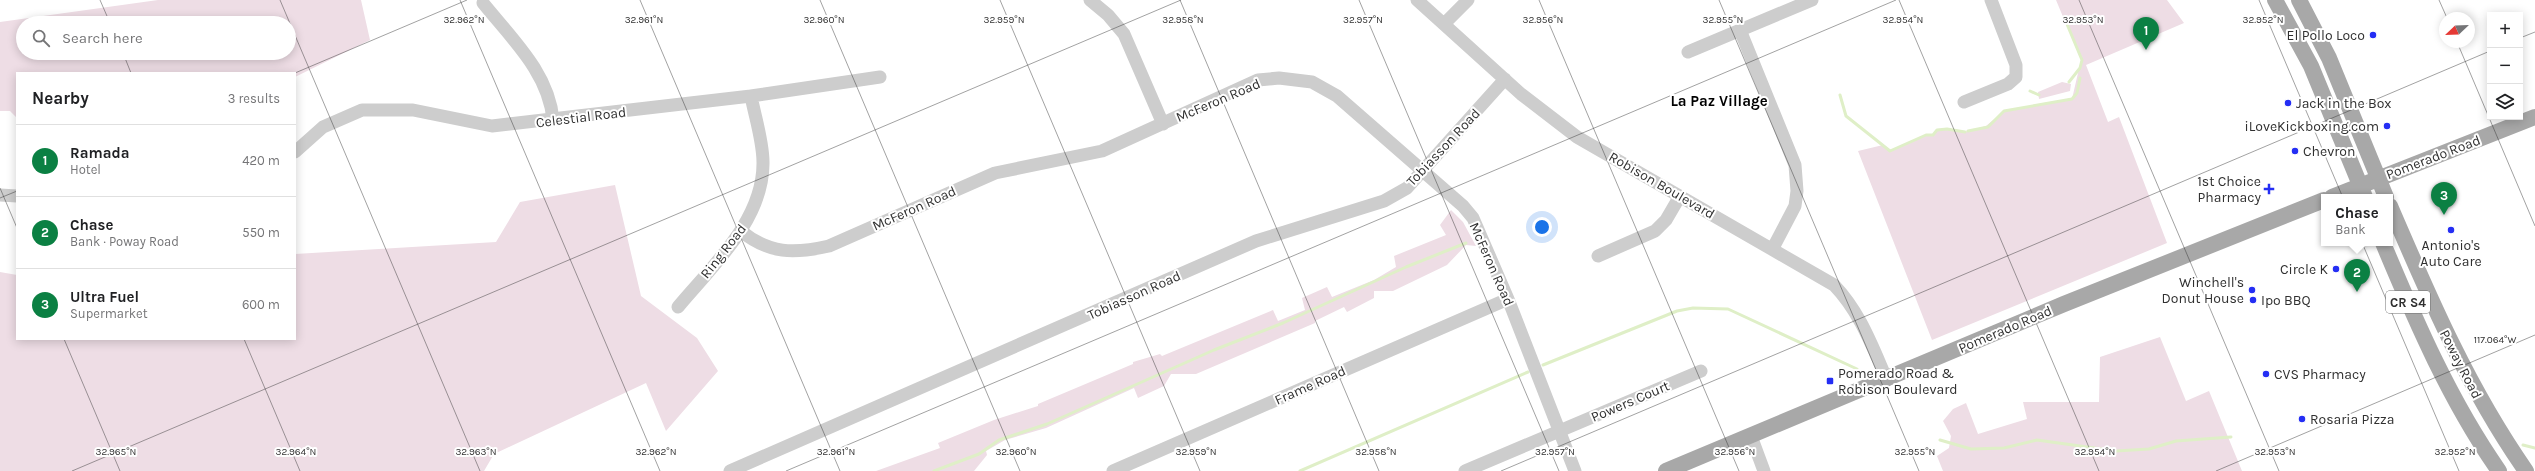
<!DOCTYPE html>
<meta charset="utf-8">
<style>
body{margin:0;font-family:Karla,sans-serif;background:#f2f2f2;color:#202124}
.controls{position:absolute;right:12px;top:12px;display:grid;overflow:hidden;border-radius:0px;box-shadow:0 2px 10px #0003}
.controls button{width:36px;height:36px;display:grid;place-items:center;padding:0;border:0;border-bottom:1px solid #e0e0e0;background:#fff;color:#202124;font:20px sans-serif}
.compass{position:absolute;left:2439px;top:12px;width:36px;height:36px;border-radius:50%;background:#fff;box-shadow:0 2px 10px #0003;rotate:247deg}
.you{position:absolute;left:1542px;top:227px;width:14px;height:14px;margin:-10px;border:3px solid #fff;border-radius:50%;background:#1a73e8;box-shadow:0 0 0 6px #1a73e833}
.badge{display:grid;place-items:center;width:26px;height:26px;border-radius:50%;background:#0b8043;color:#fff;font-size:13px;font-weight:700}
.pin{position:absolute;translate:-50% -33px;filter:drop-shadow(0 1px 2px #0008)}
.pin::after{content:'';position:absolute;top:21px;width:14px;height:12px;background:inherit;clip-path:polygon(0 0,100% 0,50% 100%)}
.popup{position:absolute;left:2321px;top:194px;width:72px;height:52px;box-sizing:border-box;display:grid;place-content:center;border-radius:0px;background:#fff;filter:drop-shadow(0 1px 3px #0005);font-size:13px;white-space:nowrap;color:#757577}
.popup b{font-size:15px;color:#202124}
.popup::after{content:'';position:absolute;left:50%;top:100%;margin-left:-8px;border:8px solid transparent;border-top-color:#fff}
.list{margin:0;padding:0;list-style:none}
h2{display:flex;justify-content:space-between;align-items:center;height:52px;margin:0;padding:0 16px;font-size:17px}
h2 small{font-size:13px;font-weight:400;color:#757577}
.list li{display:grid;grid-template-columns:26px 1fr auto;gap:12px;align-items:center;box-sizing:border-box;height:72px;padding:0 16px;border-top:1px solid #e0e0e0}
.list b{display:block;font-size:15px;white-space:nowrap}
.list p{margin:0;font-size:13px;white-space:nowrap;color:#757577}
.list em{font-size:13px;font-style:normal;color:#757577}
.icon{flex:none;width:22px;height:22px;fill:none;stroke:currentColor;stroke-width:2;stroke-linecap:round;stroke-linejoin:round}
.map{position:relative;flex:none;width:2535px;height:471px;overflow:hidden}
.search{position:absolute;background:#fff;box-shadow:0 2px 10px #0003;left:16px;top:16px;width:280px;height:44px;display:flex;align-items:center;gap:10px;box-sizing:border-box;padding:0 14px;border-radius:22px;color:#757577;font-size:15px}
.panel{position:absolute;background:#fff;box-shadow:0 2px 10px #0003;left:16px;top:72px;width:280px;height:268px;border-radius:0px}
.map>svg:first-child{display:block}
.green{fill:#eedde5;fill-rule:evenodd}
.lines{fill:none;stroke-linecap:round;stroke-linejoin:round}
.stream{stroke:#dfefc7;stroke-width:3}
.minor{stroke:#cdcdcd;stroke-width:13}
.major{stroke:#a8a8a8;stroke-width:16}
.ticks{fill:none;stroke:#303030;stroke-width:1;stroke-opacity:0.45}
.poi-dot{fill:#242ef4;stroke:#fff;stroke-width:1.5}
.labels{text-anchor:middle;stroke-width:4;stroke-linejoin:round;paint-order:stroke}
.shield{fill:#fff;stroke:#6e6e6e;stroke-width:1}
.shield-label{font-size:13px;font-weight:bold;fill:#303030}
.poi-label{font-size:14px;fill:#303030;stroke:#fff;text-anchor:start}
.street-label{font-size:14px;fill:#303030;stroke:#fff}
.neighbourhood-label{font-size:15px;font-weight:bold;fill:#000;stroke:#fff}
.ticks-label{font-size:10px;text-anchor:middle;fill:#303030;stroke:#fff;stroke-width:4;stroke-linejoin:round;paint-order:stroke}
</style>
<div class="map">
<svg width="2535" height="471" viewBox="0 0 2535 471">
<rect width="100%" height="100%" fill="#fff"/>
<!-- green -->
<path class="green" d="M158,0H361L370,40L295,77V73H17V118L10,111H0V22ZM23,23H289V53H23Z
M2056,0H2167L2184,23L2086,65L2108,122L2119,117L2167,243L1932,340L1858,151L1883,145L1890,151L1926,135H1933L1937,130L1947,129L1965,132L1986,126L2004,111L2072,99L2081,60Z
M2062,82L2071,84L2070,91L2039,99L2038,92Z
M615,185L641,296L697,338L718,371L666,431L646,383L494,454L484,471H0V272L17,275V339H295V254L496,242L520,202Z
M1451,210L1463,222L1476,246L1466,245L1447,265L1393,291H1374V298L1347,312L1344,307L1315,321V323L1196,374H1171L1164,386L1138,398L1134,388L1046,428L1005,440L986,451L987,455L974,471H876L940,448L938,443L994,420L1038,406V404L1133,364V362L1160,354L1162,356L1273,310L1278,321L1305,310L1302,298L1327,287L1332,297L1374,280L1396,267L1394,256L1446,235L1440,225Z
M2160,337L2186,401L2209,391L2242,471H1943L1937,456L1949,448L1951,436L1943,421L1953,409L1966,403L1978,434L2027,419L2023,402H2099L2100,357Z"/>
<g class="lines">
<!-- stream -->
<path class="stream" d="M2064,17L2082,60L2080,68L2069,82
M2030,91L2039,95
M1840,95L1846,116L1890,151L1926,135H1933L1937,130L1947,129L1965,132
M1968,131L1988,127L2004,111L2072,99L2077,93L2080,78
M1543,365L1677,311L1693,308L1728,309L1857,369
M1940,440L1971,449L2004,448L2037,440L2116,451L2149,449L2176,441L2231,437
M2523,445L2535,448
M934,471L979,454L999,440L1047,424L1214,350L1283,323L1406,267L1466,243
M1300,471L1528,372"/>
<!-- minor -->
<path class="minor" d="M1090,0L1108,15L1124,34L1163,124
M1417,0L1521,94L1577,137L1834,285C1860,312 1872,346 1887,380
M483,3C512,39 549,73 553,120
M1444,24L1468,0
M1740,30L1795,165L1797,191L1795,206L1773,248
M1688,52L1812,0
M1964,102L2008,84L2016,77V65L1991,0
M295,152L323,127L362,110H413L492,126L751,96L880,77
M0,195L17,196
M741,231C769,254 794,254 829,246L995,173L1102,151L1258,80L1279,78L1312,82L1337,96L1463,206L1473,218L1508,299L1575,471
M1598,256L1655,231L1666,220L1680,196
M678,307C712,266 764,220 763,162C763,141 755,117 751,96
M1751,436L1764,471
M730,471L1256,241L1384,201L1407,188L1505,79
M1113,471L1508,299
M1465,471L1701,371"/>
<!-- major -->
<path class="major" d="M2275,0L2311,66L2365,197
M2299,0L2329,58L2386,197
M2332,197L2535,117
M2390,206C2430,299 2468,388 2526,471
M2383,243C2416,322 2450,401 2499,471
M1666,471L2064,304L2324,200"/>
</g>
<!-- ticks -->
<path class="ticks" d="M100,0L110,23M280,0L480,471M460,0L660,471M640,0L840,471M820,0L1020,471M1000,0L1200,471M1180,0L1379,471M1359,0L1559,471M1539,0L1739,471M1719,0L1919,471M1899,0L2099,471M2079,0L2279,471M2259,0L2459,471M2439,0L2447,18M2520,38L2535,32M2457,42L2535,226M123,53L131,73M295,73L467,0M0,188L17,228M0,198L17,191M64,339L120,471M244,339L300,471M72,471L1181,0M786,471L1896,0M1501,471L2490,51M2216,471L2535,335"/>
<!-- markers -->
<g class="poi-dot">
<circle cx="2373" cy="35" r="4"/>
<circle cx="2288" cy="103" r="4"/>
<circle cx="2387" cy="126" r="4"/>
<circle cx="2295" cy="151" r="4"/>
<path d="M2267 183h4v4h4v4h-4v4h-4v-4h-4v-4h4z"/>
<circle cx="2451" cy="230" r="4"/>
<circle cx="2336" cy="269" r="4"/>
<circle cx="2252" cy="290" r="4"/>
<circle cx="2253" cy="300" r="4"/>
<circle cx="2266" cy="374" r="4"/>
<rect x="1826" y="377" width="8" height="8" rx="2"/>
<circle cx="2302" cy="419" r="4"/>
</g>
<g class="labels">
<!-- shield labels -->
<rect class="shield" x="2386" y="291" width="44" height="22" rx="3"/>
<g class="shield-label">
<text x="2408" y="307">CR S4</text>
</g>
<!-- poi labels -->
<g class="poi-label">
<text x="2365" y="40" text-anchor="end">El Pollo Loco</text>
<text x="2296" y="108">Jack in the Box</text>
<text x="2379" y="131" text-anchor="end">iLoveKickboxing.com</text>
<text x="2303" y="156">Chevron</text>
<text x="2261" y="186" text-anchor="end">1st Choice<tspan x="2261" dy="16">Pharmacy</tspan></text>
<text x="2451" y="250" text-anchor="middle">Antonio's<tspan x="2451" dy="16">Auto Care</tspan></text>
<text x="2328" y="274" text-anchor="end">Circle K</text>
<text x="2244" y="287" text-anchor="end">Winchell's<tspan x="2244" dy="16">Donut House</tspan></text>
<text x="2261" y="305">Ipo BBQ</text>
<text x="1838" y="378">Pomerado Road &amp;<tspan x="1838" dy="16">Robison Boulevard</tspan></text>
<text x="2274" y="379">CVS Pharmacy</text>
<text x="2310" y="424">Rosaria Pizza</text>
</g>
<!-- street labels -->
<g class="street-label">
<text transform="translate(1218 100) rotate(-23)" y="5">McFeron Road</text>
<text transform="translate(581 117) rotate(-7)" y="5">Celestial Road</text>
<text transform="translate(1443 147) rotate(-47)" y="5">Tobiasson Road</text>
<text transform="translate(2433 157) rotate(-21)" y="5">Pomerado Road</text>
<text transform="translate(1662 185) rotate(30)" y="5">Robison Boulevard</text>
<text transform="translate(914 208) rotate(-24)" y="5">McFeron Road</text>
<text transform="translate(723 251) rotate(-52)" y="5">Ring Road</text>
<text transform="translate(1492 264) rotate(66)" y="5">McFeron Road</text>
<text transform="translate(1134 295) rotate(-24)" y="5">Tobiasson Road</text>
<text transform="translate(2005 329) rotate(-23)" y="5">Pomerado Road</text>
<text transform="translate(2461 364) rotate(63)" y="5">Poway Road</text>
<text transform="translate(1310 385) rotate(-24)" y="5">Frame Road</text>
<text transform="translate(1630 401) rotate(-23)" y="5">Powers Court</text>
</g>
<!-- neighbourhood labels -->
<g class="neighbourhood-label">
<text x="1719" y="106">La Paz Village</text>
</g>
</g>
<g class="ticks-label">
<text x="464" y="23">32.962°N</text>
<text x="644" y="23">32.961°N</text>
<text x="824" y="23">32.960°N</text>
<text x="1004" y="23">32.959°N</text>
<text x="1183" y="23">32.958°N</text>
<text x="1363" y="23">32.957°N</text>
<text x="1543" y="23">32.956°N</text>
<text x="1723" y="23">32.955°N</text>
<text x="1903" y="23">32.954°N</text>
<text x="2083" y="23">32.953°N</text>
<text x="2263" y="23">32.952°N</text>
<text x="2495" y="343">117.064°W</text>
<text x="116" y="455">32.965°N</text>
<text x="296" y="455">32.964°N</text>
<text x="476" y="455">32.963°N</text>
<text x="656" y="455">32.962°N</text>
<text x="836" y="455">32.961°N</text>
<text x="1016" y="455">32.960°N</text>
<text x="1196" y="455">32.959°N</text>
<text x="1376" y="455">32.958°N</text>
<text x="1555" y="455">32.957°N</text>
<text x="1735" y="455">32.956°N</text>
<text x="1915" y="455">32.955°N</text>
<text x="2095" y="455">32.954°N</text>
<text x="2275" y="455">32.953°N</text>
<text x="2455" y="455">32.952°N</text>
</g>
</svg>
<div class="controls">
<button>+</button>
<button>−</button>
<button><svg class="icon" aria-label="layers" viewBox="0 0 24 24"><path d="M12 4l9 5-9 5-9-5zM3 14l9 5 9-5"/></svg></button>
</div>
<svg class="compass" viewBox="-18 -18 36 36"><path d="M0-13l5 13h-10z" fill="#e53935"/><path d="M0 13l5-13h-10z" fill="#757577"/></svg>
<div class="you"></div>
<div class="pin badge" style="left:2146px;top:50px">1</div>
<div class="pin badge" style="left:2357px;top:292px">2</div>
<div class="popup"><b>Chase</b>Bank</div>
<div class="pin badge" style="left:2444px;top:215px">3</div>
<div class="search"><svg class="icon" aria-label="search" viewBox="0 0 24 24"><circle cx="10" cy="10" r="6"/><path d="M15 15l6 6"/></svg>Search here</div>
<section class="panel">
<h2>Nearby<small>3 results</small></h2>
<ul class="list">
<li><span class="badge">1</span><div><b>Ramada</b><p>Hotel</p></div><em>420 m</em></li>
<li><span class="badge">2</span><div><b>Chase</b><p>Bank · Poway Road</p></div><em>550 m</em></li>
<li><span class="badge">3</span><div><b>Ultra Fuel</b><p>Supermarket</p></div><em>600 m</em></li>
</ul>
</section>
</div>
